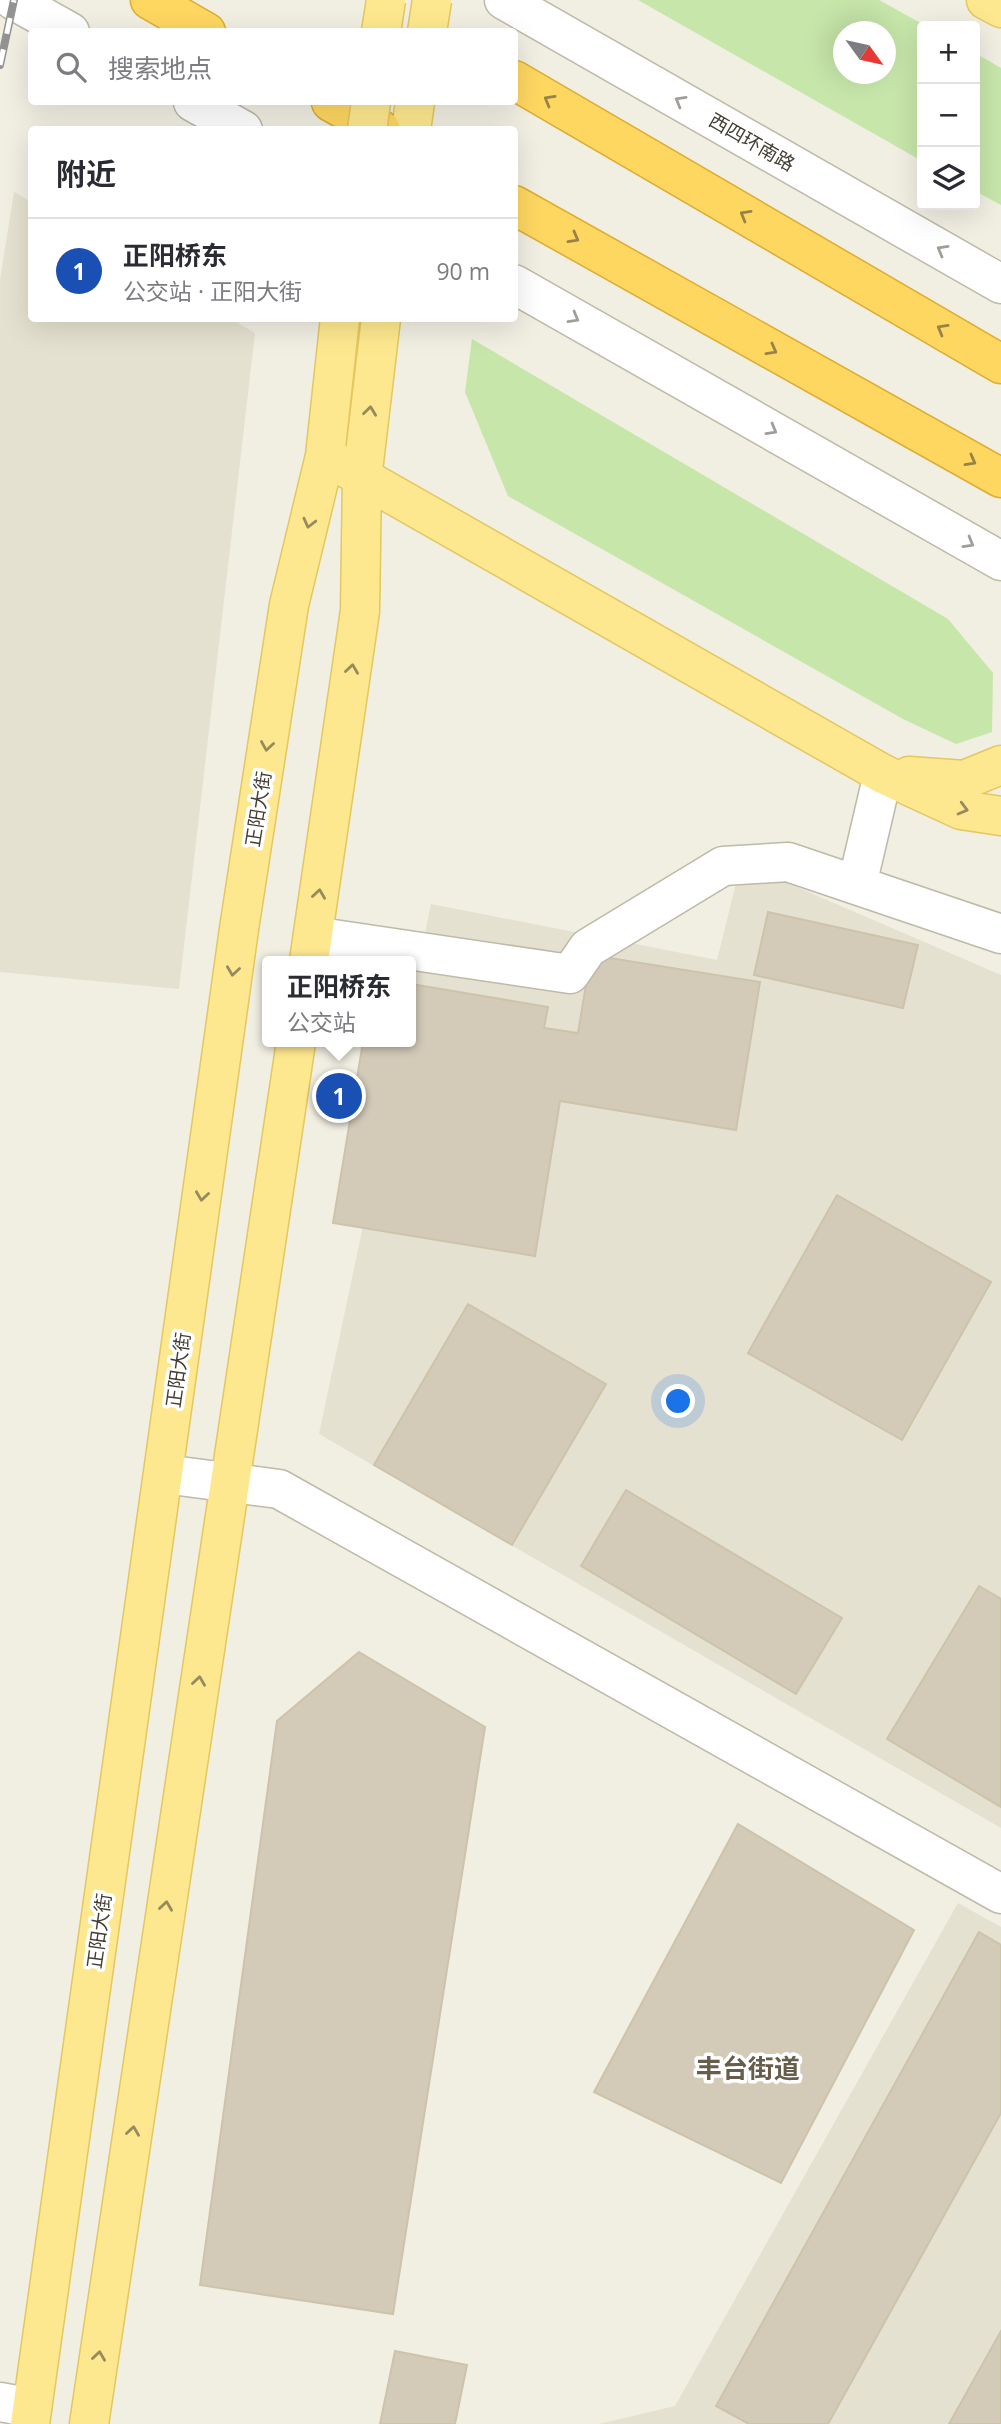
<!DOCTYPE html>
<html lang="zh">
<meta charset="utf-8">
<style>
body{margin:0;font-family:"Open Sans","Noto Sans SC",sans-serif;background:#f2f2f3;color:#2b2b33}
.controls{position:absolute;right:21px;top:21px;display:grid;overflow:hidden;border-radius:7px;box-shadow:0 7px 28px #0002}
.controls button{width:63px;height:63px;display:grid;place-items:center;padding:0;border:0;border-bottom:2px solid #e1e1e2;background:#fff;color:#2b2b33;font:35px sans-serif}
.compass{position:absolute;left:833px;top:21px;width:63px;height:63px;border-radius:50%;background:#fff;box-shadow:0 7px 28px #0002;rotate:123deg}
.you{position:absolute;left:679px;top:1402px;width:24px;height:24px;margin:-18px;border:5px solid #fff;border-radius:50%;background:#1a73e8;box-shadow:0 0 0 10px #1a73e833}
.badge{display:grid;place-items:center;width:46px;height:46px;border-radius:50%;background:#fa4811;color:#fff;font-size:23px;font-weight:700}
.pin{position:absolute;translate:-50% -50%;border:4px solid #fff;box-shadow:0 2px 7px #0006}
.popup{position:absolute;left:262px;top:956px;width:154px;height:91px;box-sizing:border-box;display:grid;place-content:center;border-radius:7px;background:#fff;filter:drop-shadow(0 2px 5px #0005);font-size:23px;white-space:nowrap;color:#7c7c81}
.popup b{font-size:26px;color:#2b2b33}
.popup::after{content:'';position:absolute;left:50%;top:100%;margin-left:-14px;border:14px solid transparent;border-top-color:#fff}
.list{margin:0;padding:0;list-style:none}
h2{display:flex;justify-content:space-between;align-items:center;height:91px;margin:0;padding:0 28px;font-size:30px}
h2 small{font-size:23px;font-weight:400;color:#7c7c81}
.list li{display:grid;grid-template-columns:46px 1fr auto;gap:21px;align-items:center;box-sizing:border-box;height:105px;padding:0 28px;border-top:2px solid #e1e1e2}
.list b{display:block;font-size:26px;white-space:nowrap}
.list p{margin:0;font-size:23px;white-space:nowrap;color:#7c7c81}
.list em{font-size:23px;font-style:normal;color:#7c7c81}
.icon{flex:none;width:38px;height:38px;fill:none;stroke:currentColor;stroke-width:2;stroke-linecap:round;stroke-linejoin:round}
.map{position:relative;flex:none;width:1001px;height:2424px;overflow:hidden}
.search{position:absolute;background:#fff;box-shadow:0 7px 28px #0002;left:28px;top:28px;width:490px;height:77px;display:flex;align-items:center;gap:18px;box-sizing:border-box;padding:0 24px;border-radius:7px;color:#7c7c81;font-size:26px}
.panel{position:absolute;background:#fff;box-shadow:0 7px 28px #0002;left:28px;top:126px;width:490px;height:196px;border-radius:7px}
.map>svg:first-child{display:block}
.residential{fill:#e5e1d0}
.green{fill:#c6e6aa;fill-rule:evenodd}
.building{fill:#d3cbb8;stroke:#cdc3ab;stroke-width:2}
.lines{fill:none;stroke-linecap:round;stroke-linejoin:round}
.minor-casing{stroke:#bfb9a8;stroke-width:41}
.major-casing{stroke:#e3c75f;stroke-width:41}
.highway-casing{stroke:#ddac31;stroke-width:41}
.minor{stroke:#fff;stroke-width:38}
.major{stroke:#fee88f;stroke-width:38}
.highway{stroke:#fed761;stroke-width:38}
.rail-casing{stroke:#939393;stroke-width:8}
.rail{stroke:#fff;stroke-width:5;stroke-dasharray:16;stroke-linecap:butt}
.major-bridge-casing{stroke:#e3c75f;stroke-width:41;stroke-linecap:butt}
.major-bridge{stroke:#fee88f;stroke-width:38}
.oneway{stroke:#978348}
.oneway2{stroke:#a19e99}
.oneway3{stroke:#978a5c}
.labels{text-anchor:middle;stroke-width:7;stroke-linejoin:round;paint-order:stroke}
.street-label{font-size:19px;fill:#433e33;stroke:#fff}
.district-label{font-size:26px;font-weight:bold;fill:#665d4a;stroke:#fff}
</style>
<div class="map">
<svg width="1001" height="2424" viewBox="0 0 1001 2424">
<rect width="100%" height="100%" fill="#f1eee2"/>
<!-- residential -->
<path class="residential" d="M14,192L31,202L32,318L231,319L255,333L179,989L0,972V280Z
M741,863L1001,975V1828L319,1434L402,1042H411V1000L431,904L717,960Z
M958,1903L1001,1927V2424H599L675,2406Z"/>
<!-- green -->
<path class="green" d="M638,0H879L926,26H922V161ZM844,32H886V74H844Z
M975,53L1001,68V205L975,191Z
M472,339L948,619L993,673L992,732L956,744L903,719L508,496L465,392Z"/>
<!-- building -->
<path class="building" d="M768,912L918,945L903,1008L754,975Z
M591,955L760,982L736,1130L560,1101L535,1256L333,1223L363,1042H411V984L548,1007L544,1028L578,1033Z
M837,1195L991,1282L902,1440L748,1353Z
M468,1304L606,1384L512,1545L374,1465Z
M626,1490L842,1618L796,1694L581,1566Z
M979,1586L1001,1599V1807L887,1739Z
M359,1652L485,1727L393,2314L200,2285L277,1721Z
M738,1824L914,1930L781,2183L594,2092Z
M979,1932L1001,1945V2113L828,2424H749L716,2406Z
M1001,2331V2424H949Z
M395,2351L467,2365L455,2424H380Z"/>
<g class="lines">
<!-- minor casing -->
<g class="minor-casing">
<path id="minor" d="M13,0L70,32
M504,0L1001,284
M193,102L243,130
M514,284L1001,561
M857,885L883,774
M313,936L570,974L588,948L723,866L788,862L1001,934
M164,1474L279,1489L1001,1894
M0,2402L32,2408"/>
</g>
<!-- major casing -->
<g class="major-casing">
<path id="major" d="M986,0L1001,8
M411,130L415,102
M325,456L883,774L961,810L1001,816
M909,776L964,780L1001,765
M309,961L360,611L362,479L381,318
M30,2424L239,929L289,605L325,456L340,318
M89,2424L296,1042"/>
</g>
<!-- highway casing -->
<g class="highway-casing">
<path id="highway" d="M150,0L206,32
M514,80L1001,364
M331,102L381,130
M514,205L1001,478"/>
</g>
<!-- minor -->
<use href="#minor" class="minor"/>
<!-- major -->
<use href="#major" class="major"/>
<!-- highway -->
<use href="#highway" class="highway"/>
<!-- rail casing -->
<g class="rail-casing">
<path id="rail" d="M0,65L14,0"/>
</g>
<!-- rail -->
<use href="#rail" class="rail"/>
<!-- major-bridge casing -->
<g class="major-bridge-casing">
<path id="major-bridge" d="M381,32L386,0
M427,32L432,0
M367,130L371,102"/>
</g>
<!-- major-bridge -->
<use href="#major-bridge" class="major-bridge"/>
</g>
<!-- one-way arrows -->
<defs><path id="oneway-chevron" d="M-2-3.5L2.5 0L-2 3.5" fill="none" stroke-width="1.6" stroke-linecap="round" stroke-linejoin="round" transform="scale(1.75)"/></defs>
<g class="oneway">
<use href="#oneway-chevron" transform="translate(549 100) rotate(-150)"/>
<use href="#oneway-chevron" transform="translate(745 215) rotate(-150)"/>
<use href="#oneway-chevron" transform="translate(574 238) rotate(29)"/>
<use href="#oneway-chevron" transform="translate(942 329) rotate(-150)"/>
<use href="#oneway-chevron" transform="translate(772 350) rotate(29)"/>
<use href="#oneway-chevron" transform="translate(971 461) rotate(29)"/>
</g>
<g class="oneway2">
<use href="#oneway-chevron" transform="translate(680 101) rotate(-150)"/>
<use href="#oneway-chevron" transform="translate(942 250) rotate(-150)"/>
<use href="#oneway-chevron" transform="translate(574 318) rotate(30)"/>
<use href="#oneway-chevron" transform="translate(772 430) rotate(30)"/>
<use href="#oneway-chevron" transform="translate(969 543) rotate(30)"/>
</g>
<g class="oneway3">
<use href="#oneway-chevron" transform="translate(370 411) rotate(-83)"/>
<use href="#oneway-chevron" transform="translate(309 523) rotate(104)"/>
<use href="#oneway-chevron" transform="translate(352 669) rotate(-82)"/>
<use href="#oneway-chevron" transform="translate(267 746) rotate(99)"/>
<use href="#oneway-chevron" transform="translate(963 809) rotate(15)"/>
<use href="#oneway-chevron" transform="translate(319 894) rotate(-82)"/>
<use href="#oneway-chevron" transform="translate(233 971) rotate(98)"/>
<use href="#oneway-chevron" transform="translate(202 1196) rotate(98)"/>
<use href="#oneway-chevron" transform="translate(199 1681) rotate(-82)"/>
<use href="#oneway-chevron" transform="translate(166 1906) rotate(-82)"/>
<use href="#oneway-chevron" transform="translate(133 2131) rotate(-82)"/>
<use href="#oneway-chevron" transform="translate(99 2356) rotate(-82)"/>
</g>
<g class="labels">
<!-- street labels -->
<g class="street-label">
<text transform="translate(752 142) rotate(30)" y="7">西四环南路</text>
<text transform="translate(258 809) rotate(-81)" y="7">正阳大街</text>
<text transform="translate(178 1370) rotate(-82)" y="7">正阳大街</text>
<text transform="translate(99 1931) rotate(-82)" y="7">正阳大街</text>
</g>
<!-- district labels -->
<g class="district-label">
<text x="748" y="2078">丰台街道</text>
</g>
</g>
</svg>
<div class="controls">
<button>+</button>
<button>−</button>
<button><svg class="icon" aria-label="layers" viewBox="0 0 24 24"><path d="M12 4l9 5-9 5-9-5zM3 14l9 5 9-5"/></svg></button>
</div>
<svg class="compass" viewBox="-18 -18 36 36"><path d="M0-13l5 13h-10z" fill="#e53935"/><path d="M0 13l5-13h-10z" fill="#7c7c81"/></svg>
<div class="you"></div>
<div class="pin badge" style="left:339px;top:1096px;background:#1a4fb4">1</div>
<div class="popup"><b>正阳桥东</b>公交站</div>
<div class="search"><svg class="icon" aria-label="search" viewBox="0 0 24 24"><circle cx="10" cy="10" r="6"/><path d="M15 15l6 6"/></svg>搜索地点</div>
<section class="panel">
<h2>附近<small></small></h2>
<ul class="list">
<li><span class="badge" style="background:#1a4fb4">1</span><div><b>正阳桥东</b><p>公交站 · 正阳大街</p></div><em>90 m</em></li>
</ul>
</section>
</div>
